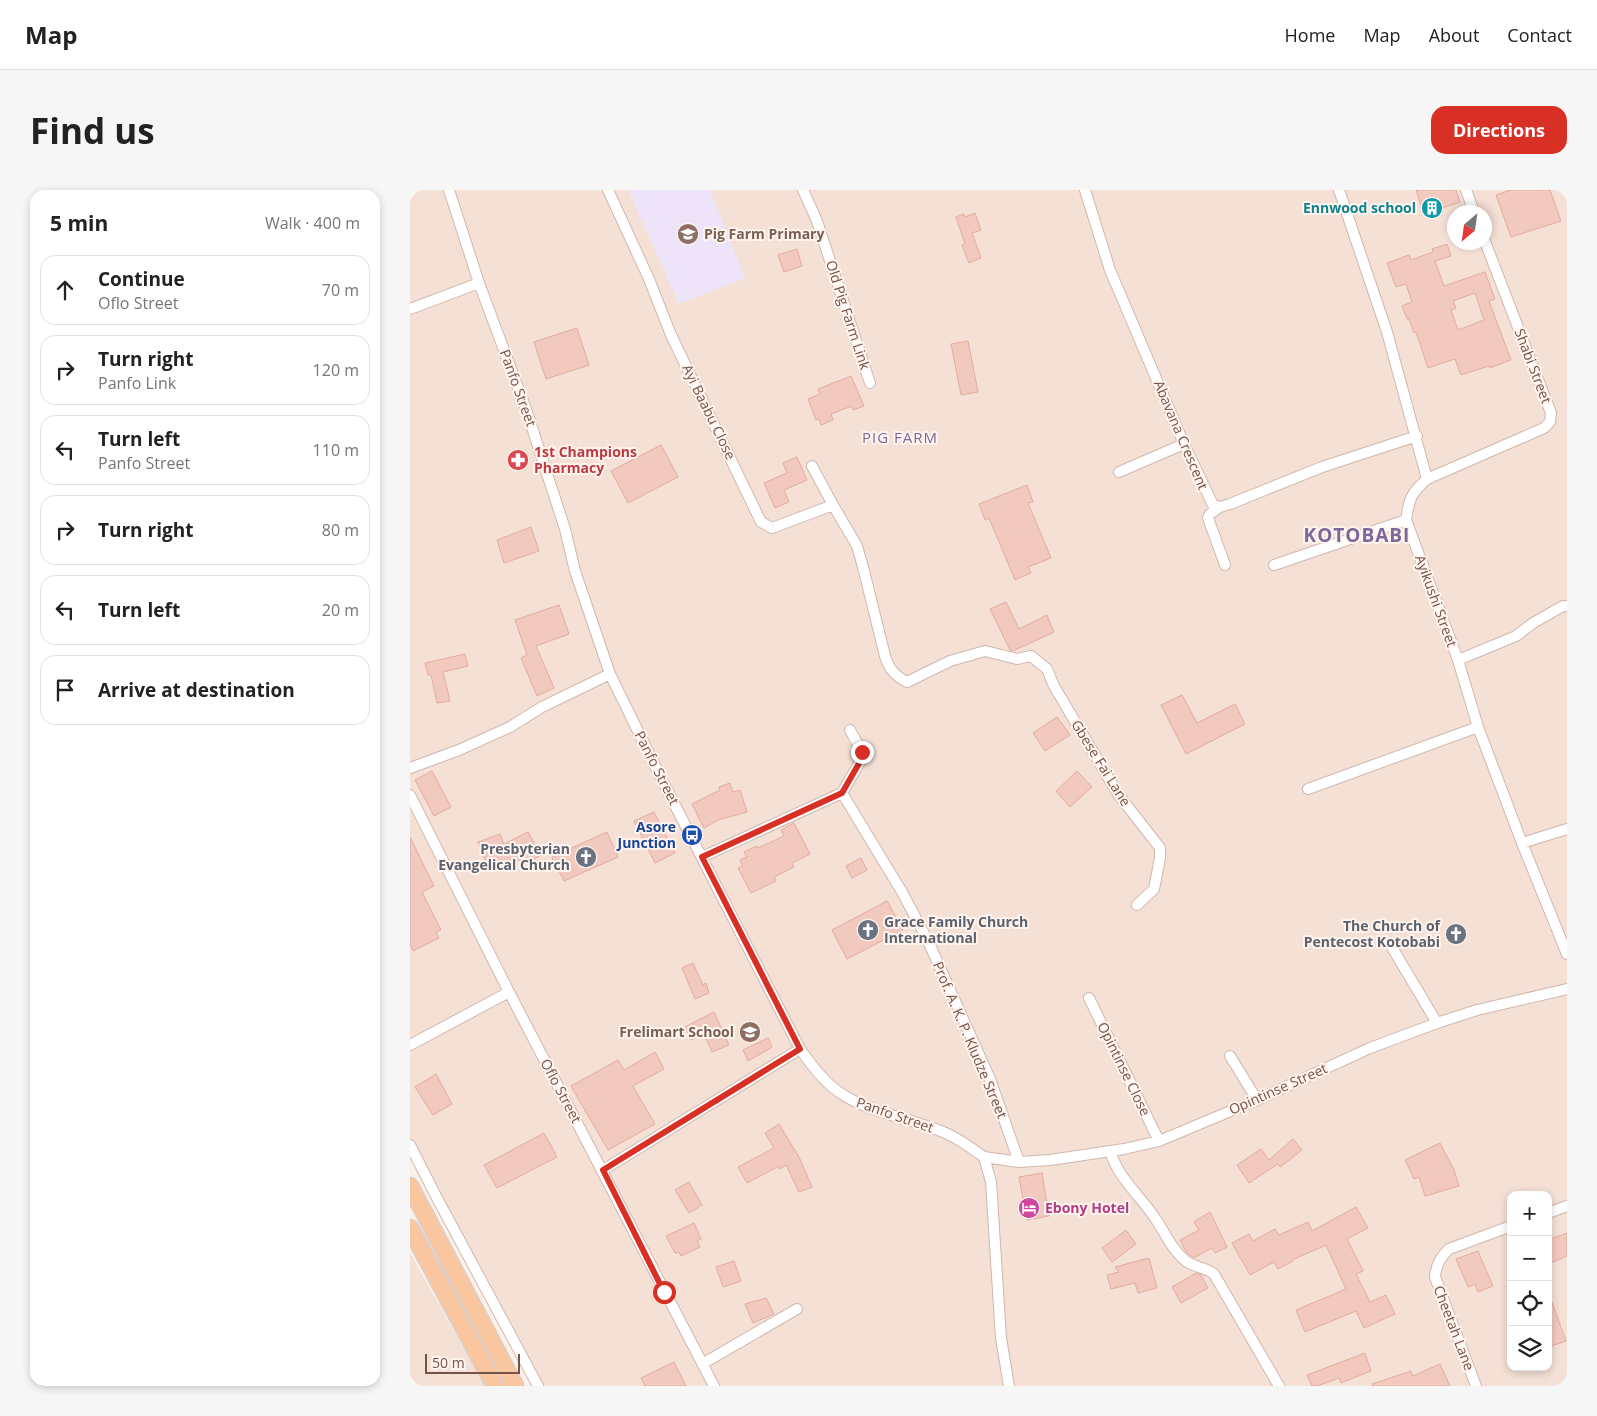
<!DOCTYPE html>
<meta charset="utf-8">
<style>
body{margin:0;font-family:"Open Sans",sans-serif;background:#f6f6f6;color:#222}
.controls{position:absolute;right:15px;bottom:15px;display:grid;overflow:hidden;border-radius:10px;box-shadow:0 2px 8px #0003}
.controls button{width:45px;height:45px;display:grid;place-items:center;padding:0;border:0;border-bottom:1px solid #e0e0e0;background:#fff;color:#222;font:25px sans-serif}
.compass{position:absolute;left:1037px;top:15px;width:45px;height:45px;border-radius:50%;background:#fff;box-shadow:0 2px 8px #0003;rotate:209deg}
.scale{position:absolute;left:15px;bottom:12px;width:95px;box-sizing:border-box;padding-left:5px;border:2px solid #76524b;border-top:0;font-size:14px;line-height:18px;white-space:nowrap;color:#76524b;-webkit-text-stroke:4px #fff5ee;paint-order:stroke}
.stop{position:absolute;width:15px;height:15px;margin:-11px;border:4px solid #d93025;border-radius:50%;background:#fff}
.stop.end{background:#d93025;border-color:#fff;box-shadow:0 1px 5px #0008}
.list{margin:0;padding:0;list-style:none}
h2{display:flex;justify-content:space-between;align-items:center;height:65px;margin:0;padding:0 20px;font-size:21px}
h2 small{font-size:16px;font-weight:400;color:#767676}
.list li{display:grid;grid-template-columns:32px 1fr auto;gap:15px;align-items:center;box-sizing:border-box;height:70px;margin:0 10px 10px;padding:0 10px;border:1px solid #e0e0e0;border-radius:15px}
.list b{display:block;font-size:19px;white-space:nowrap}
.list p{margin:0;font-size:16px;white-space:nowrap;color:#767676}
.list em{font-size:16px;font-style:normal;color:#767676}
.icon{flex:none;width:28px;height:28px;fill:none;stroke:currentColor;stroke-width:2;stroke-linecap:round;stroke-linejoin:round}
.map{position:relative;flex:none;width:1157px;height:1196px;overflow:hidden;border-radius:15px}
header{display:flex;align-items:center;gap:30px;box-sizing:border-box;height:70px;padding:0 25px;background:#fff;border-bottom:1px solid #e0e0e0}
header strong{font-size:24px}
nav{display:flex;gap:28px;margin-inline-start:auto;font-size:18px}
.intro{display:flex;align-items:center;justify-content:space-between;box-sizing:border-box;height:120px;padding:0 30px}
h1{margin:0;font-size:35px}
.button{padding:12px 22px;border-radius:15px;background:#d93025;color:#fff;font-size:18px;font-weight:700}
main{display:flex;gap:30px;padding:0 30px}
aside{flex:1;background:#fff;border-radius:15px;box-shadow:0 2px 8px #0003}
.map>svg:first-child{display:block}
.residential{fill:#f4e0d5;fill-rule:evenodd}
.education{fill:#ede4f9}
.building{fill:#f2c9bf;stroke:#e4ab9f;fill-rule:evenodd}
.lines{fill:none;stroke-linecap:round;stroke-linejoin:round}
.minor-casing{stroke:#d0b8af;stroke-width:12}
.primary-casing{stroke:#d9cfcd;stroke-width:19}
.minor{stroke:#fff;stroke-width:10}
.primary{stroke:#fac6a0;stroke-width:16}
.route{stroke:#d93025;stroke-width:6}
.labels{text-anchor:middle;stroke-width:4;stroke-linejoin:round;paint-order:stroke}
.culture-label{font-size:14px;font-weight:bold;fill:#0d838f;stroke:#fff5ee;text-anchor:end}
.education-label{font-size:14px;font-weight:bold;fill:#785e54;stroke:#fff5ee;text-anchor:start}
.street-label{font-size:14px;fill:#76524b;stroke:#fff5ee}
.health-label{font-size:14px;font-weight:bold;fill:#be3a42;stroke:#fff5ee;text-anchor:start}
.transit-label{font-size:14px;font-weight:bold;fill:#164399;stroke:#fff5ee;text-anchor:end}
.worship-label{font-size:14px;font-weight:bold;fill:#5b616d;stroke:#fff5ee;text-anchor:end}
.hotel-label{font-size:14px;font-weight:bold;fill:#b23c85;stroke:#fff5ee;text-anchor:start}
.neighbourhood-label{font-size:15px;letter-spacing:1px;fill:#7e679a;stroke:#fff5ee}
.district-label{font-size:19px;font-weight:bold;letter-spacing:1px;fill:#7e679a;stroke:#fff5ee}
</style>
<header>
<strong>Map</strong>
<nav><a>Home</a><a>Map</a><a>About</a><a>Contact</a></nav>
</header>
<div class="intro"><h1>Find us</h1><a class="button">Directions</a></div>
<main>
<aside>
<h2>5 min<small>Walk · 400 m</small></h2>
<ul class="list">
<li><svg class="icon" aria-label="ahead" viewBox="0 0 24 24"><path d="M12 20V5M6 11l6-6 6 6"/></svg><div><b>Continue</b><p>Oflo Street</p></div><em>70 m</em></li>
<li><svg class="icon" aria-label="right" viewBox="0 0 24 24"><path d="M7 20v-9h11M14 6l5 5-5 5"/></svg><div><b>Turn right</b><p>Panfo Link</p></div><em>120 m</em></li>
<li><svg class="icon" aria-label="left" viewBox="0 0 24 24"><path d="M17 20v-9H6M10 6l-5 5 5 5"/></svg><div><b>Turn left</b><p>Panfo Street</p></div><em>110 m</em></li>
<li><svg class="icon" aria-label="right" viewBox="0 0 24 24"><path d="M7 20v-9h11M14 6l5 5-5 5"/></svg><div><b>Turn right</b></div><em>80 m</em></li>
<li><svg class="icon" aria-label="left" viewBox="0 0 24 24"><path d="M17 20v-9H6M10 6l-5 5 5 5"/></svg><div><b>Turn left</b></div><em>20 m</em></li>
<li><svg class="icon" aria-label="arrive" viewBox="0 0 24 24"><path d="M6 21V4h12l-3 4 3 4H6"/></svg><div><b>Arrive at destination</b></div></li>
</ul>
</aside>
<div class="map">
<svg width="1157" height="1196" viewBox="0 0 1157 1196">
<rect width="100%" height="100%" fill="#fcf0e7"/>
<!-- residential -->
<path class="residential" d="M0,0H1157V1196H123L0,957ZM1044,22H1074V52H1044ZM1101,1005H1138V1177H1101Z
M0,1063L75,1196H0Z"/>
<!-- education -->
<path class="education" d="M218,0H300L335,88L269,114Z"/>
<!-- building -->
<path class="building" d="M1006,0H1046L1050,12L1014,24Z
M1101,0H1140L1151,31L1101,47L1086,5Z
M565,23L571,40L562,43L571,68L559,73L552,55L555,54L546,27L554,24L555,27Z
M1037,54L1041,66L1025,71L1034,96L1075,82L1085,109L1079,111L1101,170L1080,178L1079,176L1051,185L1045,169L1018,178L1006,142L1004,143L999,129H997L992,116L1002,112L996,94L986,97L977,73L999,65L1001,70L1023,62L1022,59ZM1065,103L1074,130L1048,140L1041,120L1046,118L1043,111Z
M387,59L392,76L374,82L368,65Z
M167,138L179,175L136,189L124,152Z
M558,151L568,202L551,205L541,154Z
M441,186L454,216L443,220L442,216L421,224L423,230L411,235L409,229L406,230L398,209L410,204L408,199Z
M251,255L268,287L218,313L201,281Z
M387,267L397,290L374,300L379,312L365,318L354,293L377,283L373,273Z
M617,295L623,312L618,313L641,368L618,377L621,383L605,390L579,328L575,330L569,314Z
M121,337L129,361L94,373L87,350Z
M596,412L609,439L637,425L644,442L603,461L600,460L580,419Z
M149,415L159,444L126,456L144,498L127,506L111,468L117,465L105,430Z
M55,464L58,476L33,482L40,511L27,513L21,485H18L15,473Z
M772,505L787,533L825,514L835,534L776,564L751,515Z
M647,527L660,545L635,561L623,543Z
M22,581L41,617L24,626L5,590Z
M667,581L682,597L660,617L646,601Z
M320,593L323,602L330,600L337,622L308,630L294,638L282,614L310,600L309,597Z
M244,622L265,663L245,673L224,631Z
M384,633L400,664L382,673L384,677L364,687L366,691L341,703L328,678L333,676L330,670L337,667L334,662L347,656L348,658L374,646L371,640Z
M118,642L131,665L115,674L112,669L80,682L68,652L90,644L94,654Z
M197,642L208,667L154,691L142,667Z
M0,647L24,696L12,702L31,740L26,742L29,748L3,761L0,755Z
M451,668L457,680L442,688L436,676Z
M477,711L493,740L437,769L422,740Z
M283,773L293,795L296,793L299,803L285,809L272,778Z
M304,822L319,855L302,862L294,844L281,850L275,837Z
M358,848L362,857L338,871L333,860Z
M245,862L254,879L223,896L245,934L198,960L161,896L208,870L214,880Z
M26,884L42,914L23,925L5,897Z
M369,934L389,967L402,997L389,1002L376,975L370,979L369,976L337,993L328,977L364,958L355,943Z
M134,943L147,967L87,998L74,975Z
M883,949L892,960L870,977L868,974L839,993L827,975L851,959L859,970Z
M1030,953L1044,980L1049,996L1015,1006L1009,987L1004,989L995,970Z
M632,983L639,1026L617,1030L609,987Z
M279,992L292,1015L279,1023L265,1000Z
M946,1017L958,1038L937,1049L953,1081L946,1084L960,1112L976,1105L985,1124L954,1138L946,1121L895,1142L886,1120L936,1099L916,1055L882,1070L883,1071L868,1079L864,1072L840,1085L822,1053L839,1044L843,1051L865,1039L869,1045L898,1032L902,1041Z
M800,1022L817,1057L805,1063L802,1058L784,1068L776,1062L770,1050L789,1040L784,1032Z
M284,1033L291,1049L287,1051L290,1057L271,1066L269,1062L265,1063L256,1046Z
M716,1040L726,1054L702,1072L692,1058Z
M1157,1043V1066L1138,1074V1050Z
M1068,1061L1083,1096L1068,1102L1065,1094L1058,1097L1046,1069Z
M739,1068L747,1098L728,1103L725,1093L701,1099L697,1085L709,1082L705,1077Z
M324,1071L331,1091L313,1097L306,1077Z
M786,1083L791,1085L798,1098L771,1113L762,1097Z
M1138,1107H1140L1156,1151L1138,1157Z
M356,1108L364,1124L343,1133L335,1114Z
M955,1163L961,1181L931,1193L929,1188L907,1196H902L897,1185Z
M264,1172L276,1196H235L231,1188Z
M1030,1174L1040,1196H963L962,1194L1001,1181L1003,1186Z"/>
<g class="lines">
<!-- minor casing -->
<g class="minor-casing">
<path id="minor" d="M39,0L69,93L116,219L155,339L165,381L200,484L250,586L390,859C403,877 416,895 435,906C463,923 498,928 528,940C545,946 560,957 574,967L581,992L591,1148L599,1196
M198,0L239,89L261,145L351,332L362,338L423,315L402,276
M393,0L407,31L460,193
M675,0L700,80L774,254L803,315L810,317L820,314L912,277L1007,246
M929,0L977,142L1017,289C1001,303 999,309 996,330L1048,470L1068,537L1112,653L1157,764
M1056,0L1064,22
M0,119L69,93
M709,282L774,254
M1017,289L1134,238L1140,232L1141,223L1074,49
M423,315L447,356L453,377L475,466C479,479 485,486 497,492L540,471L575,461L607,469L621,466L637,479L644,496L708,604L750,658V668L744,699L727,715
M810,317L800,324L798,328L815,375
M864,375L996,330
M1048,470L1106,446L1123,433L1153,416H1157
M0,578L49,560L100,537L132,517L200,484
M898,599L1068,537
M432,603L492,702L518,751L580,889L609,972
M432,603L451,570L452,562L440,540
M0,605L99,802L304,1196
M1112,653L1157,639
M292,667L432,603
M980,754L1027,833
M679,808L749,951
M0,855L99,802
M820,866L847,910
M0,955L27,1008L128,1196
M700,961C709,990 731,1006 747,1031C756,1045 763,1061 776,1071C785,1078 796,1077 804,1084L869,1196
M574,967L609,972L640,970L714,959L749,951L847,910L960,858L1027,833L1067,820L1157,799
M193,980L390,859
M1138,1023L1157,1016
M292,1174L387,1119
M1066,1196L1025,1087C1026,1075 1030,1067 1039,1059L1101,1036"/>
</g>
<!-- primary casing -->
<g class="primary-casing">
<path id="primary" d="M0,996L105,1196
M0,1038L85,1196"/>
</g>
<!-- minor -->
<use href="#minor" class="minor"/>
<!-- primary -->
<use href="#primary" class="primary"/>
</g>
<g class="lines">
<!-- route -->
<path class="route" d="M254,1102L193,980L390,859L292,667L432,603L451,570L452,562"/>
</g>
<!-- icons -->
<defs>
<g id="building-disc" transform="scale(1.125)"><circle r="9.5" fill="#0f9aa8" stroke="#fff5ee"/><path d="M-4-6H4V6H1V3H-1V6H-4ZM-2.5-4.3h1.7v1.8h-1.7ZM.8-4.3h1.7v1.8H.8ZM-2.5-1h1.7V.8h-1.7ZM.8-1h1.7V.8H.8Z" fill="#fff"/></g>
<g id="school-disc" transform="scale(1.125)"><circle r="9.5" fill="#8d6e63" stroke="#fff5ee"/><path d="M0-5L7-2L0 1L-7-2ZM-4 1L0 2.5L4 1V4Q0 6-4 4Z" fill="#fff"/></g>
<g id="pharmacy-disc" transform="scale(1.125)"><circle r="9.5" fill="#e0444e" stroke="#fff5ee"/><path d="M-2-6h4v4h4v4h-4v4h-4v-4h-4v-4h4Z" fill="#fff"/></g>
<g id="bus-disc" transform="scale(1.125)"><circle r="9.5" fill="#1a4fb4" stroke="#fff5ee"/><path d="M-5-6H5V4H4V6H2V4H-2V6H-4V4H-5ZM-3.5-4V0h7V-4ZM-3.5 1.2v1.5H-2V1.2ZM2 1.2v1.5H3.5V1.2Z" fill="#fff"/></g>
<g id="church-disc" transform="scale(1.125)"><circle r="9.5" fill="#6b7280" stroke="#fff5ee"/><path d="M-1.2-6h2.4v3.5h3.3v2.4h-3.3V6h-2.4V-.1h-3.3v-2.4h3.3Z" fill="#fff"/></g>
<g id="hotel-disc" transform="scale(1.125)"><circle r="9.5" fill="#d1479c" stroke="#fff5ee"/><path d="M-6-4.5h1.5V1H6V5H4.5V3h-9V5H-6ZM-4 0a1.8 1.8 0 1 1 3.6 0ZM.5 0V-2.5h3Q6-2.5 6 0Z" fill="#fff"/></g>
</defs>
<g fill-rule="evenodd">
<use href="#building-disc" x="1022" y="18"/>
<use href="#school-disc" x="278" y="44"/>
<use href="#pharmacy-disc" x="108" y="270"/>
<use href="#bus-disc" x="282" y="645"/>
<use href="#church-disc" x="176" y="667"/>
<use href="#church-disc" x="458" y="740"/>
<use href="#church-disc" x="1046" y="744"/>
<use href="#school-disc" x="340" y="842"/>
<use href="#hotel-disc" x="619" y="1018"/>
</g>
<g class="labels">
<!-- culture labels -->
<g class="culture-label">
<text x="1006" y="23">Ennwood school</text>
</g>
<!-- education labels -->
<g class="education-label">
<text x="294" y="49">Pig Farm Primary</text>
<text x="324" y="847" text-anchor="end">Frelimart School</text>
</g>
<!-- street labels -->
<g class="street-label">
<text transform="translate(438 125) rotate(72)" y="5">Old Pig Farm Link</text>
<text transform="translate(1123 176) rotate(69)" y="5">Shabi Street</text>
<text transform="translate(108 198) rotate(70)" y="5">Panfo Street</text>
<text transform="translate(299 222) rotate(64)" y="5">Ayi Baabu Close</text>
<text transform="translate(771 245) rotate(67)" y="5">Abavana Crescent</text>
<text transform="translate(1026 411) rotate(70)" y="5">Ayikushi Street</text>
<text transform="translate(691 573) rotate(58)" y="5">Gbese Fai Lane</text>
<text transform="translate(247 578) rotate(63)" y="5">Panfo Street</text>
<text transform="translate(560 850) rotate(67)" y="5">Prof. A. K. P. Kludze Street</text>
<text transform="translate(714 879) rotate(64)" y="5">Opintinse Close</text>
<text transform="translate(868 899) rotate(-24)" y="5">Opintinse Street</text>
<text transform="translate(151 901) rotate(62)" y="5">Oflo Street</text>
<text transform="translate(485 925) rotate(19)" y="5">Panfo Street</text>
<text transform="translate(1044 1138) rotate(69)" y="5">Cheetah Lane</text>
</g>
<!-- health labels -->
<g class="health-label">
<text x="124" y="267">1st Champions<tspan x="124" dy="16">Pharmacy</tspan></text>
</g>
<!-- transit labels -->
<g class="transit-label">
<text x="266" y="642">Asore<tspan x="266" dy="16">Junction</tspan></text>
</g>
<!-- worship labels -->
<g class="worship-label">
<text x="160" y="664">Presbyterian<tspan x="160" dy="16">Evangelical Church</tspan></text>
<text x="474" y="737" text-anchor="start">Grace Family Church<tspan x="474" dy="16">International</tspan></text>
<text x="1030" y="741">The Church of<tspan x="1030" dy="16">Pentecost Kotobabi</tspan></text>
</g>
<!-- hotel labels -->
<g class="hotel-label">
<text x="635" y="1023">Ebony Hotel</text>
</g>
<!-- neighbourhood labels -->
<g class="neighbourhood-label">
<text x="490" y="253">PIG FARM</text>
</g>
<!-- district labels -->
<g class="district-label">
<text x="947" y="352">KOTOBABI</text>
</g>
</g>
</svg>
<div class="controls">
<button>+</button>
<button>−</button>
<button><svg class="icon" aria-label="locate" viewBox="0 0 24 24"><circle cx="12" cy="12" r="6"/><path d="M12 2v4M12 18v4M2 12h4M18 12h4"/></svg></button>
<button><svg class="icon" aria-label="layers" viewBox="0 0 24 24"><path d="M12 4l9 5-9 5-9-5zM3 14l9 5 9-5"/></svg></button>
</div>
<svg class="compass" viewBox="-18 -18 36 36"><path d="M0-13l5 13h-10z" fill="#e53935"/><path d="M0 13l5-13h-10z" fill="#767676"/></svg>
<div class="scale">50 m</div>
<div class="stop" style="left:254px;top:1102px"></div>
<div class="stop end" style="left:452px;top:562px"></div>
</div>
</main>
